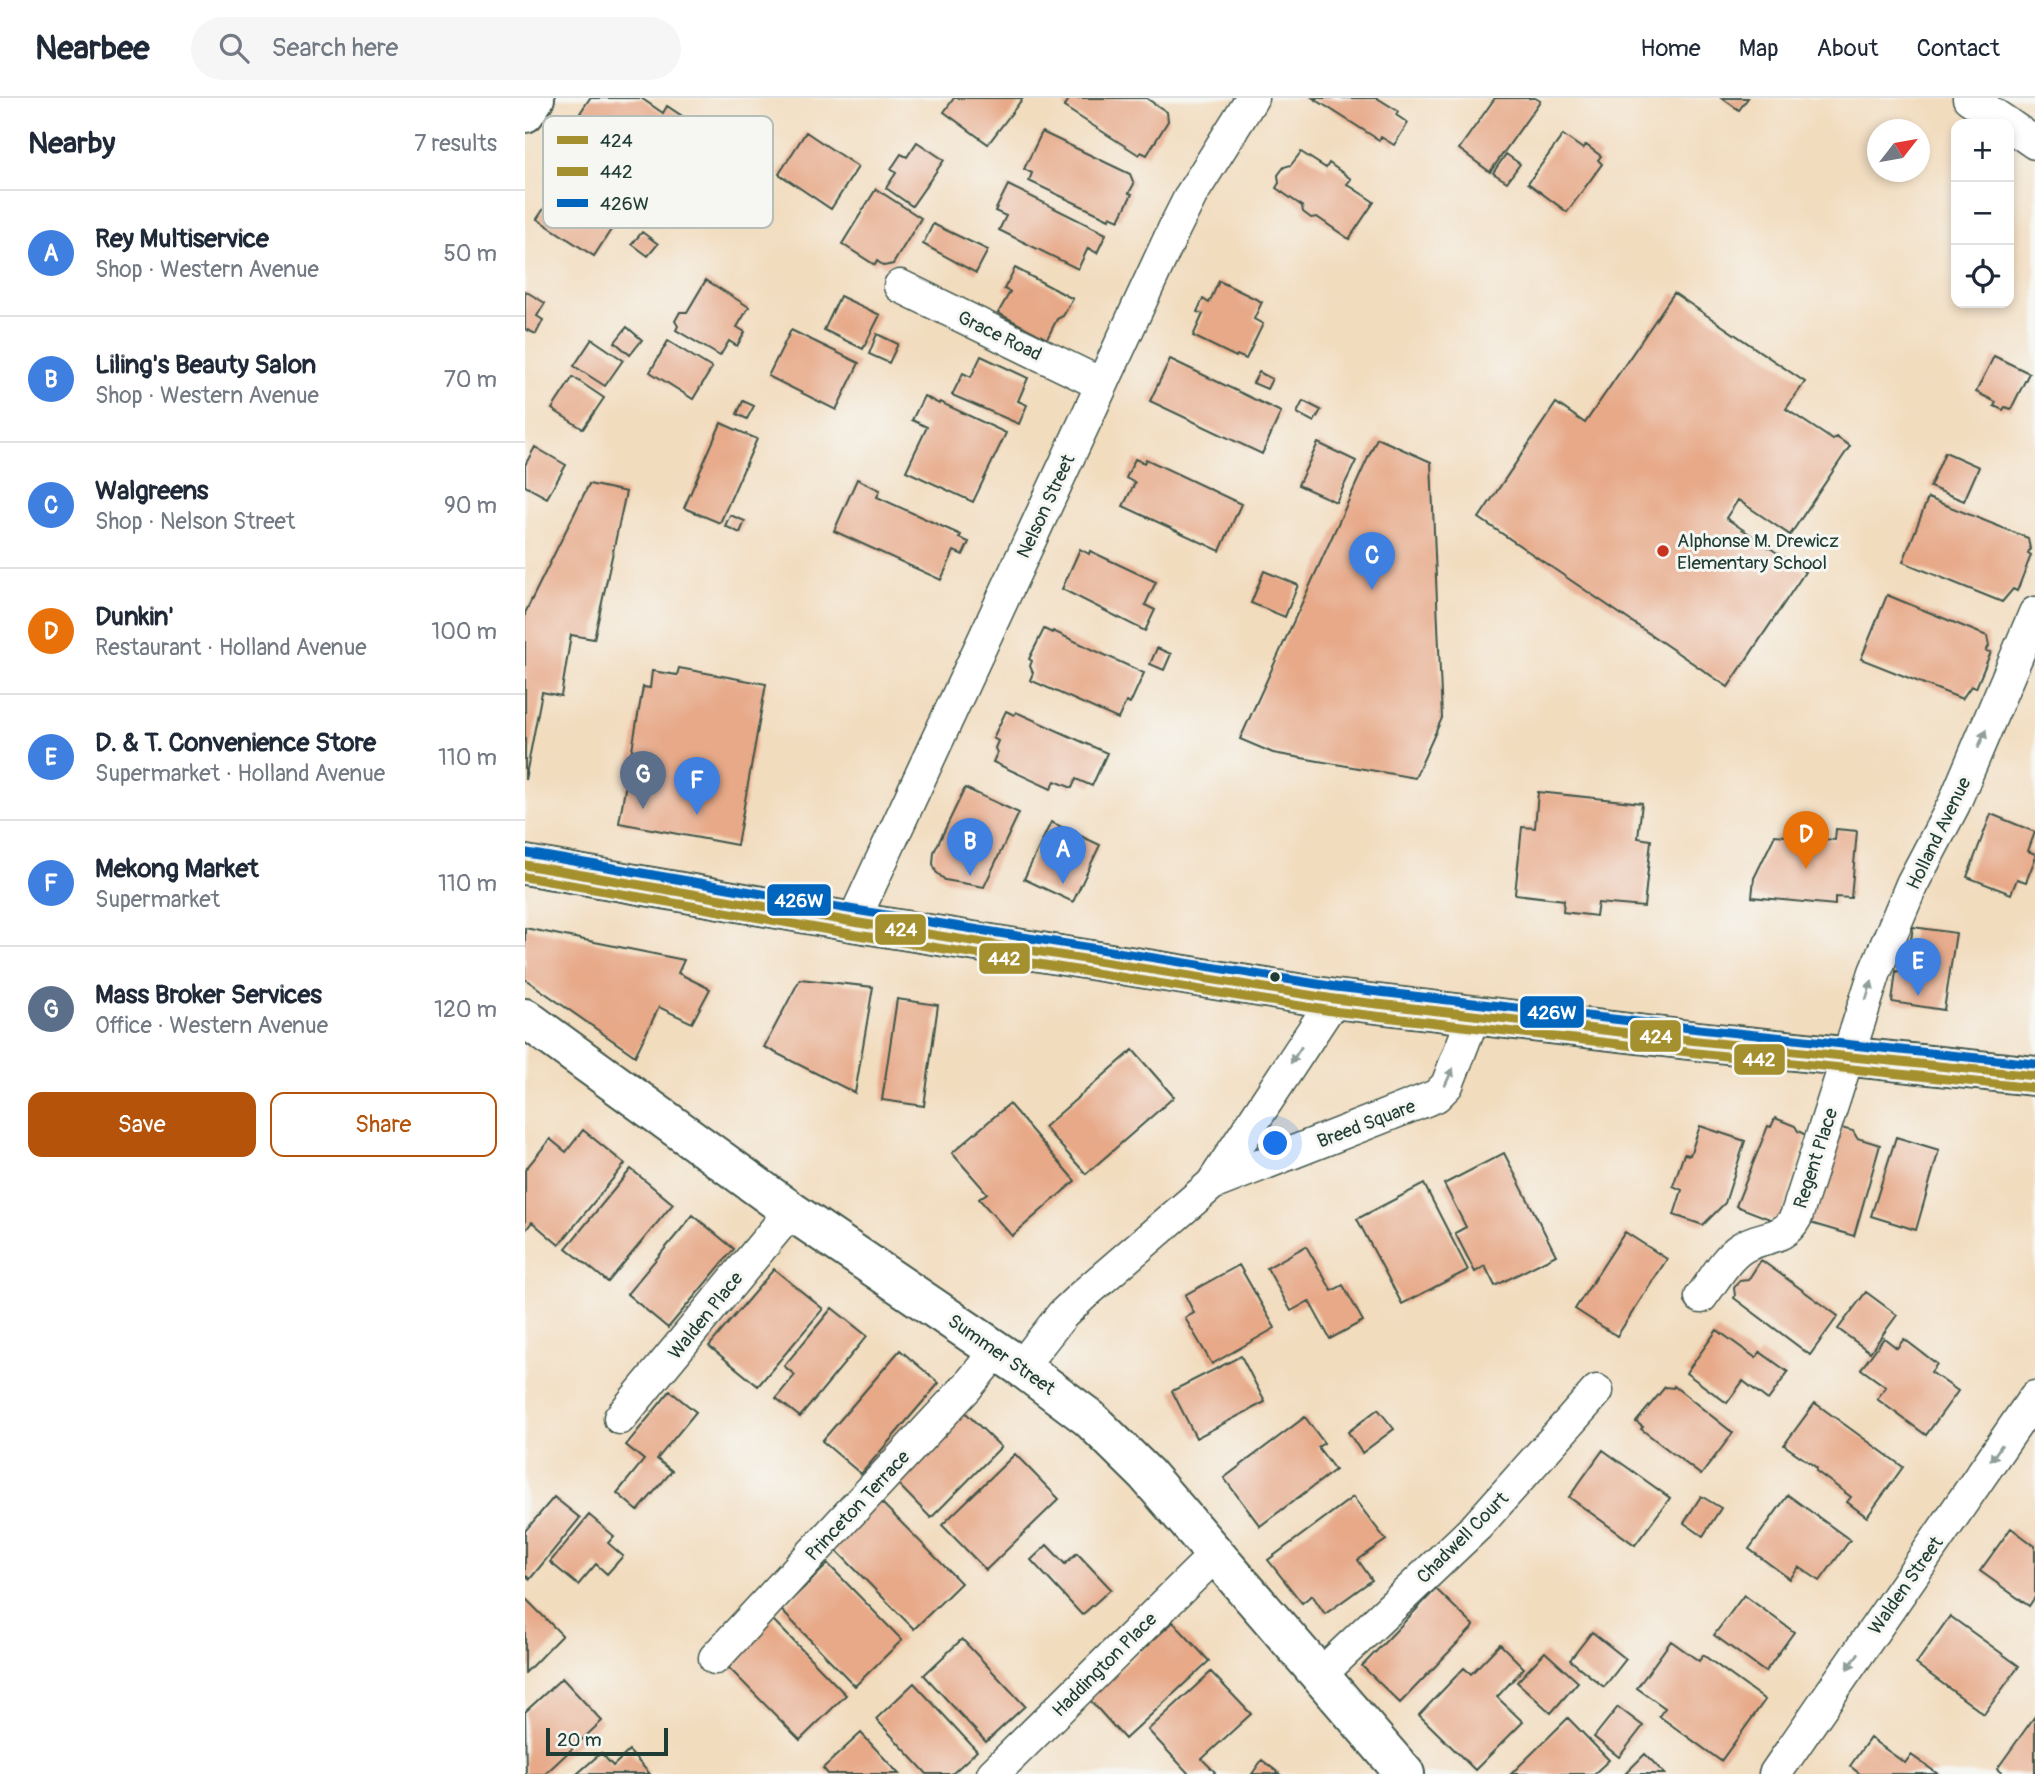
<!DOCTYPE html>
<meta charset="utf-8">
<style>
body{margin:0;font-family:Pangolin,sans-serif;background:#f6f6f7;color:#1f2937}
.controls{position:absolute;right:21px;top:21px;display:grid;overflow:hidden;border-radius:14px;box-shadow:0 4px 10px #0003}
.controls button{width:63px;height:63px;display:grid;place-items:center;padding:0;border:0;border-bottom:2px solid #e0e1e3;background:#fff;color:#1f2937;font:35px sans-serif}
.compass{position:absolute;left:1342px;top:21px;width:63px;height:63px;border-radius:50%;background:#fff;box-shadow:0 4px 10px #0003;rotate:59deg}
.scale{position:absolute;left:21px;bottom:18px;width:122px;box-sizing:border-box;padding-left:7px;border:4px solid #1f3d34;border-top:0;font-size:19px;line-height:24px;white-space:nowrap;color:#1f3d34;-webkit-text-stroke:5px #f6f6f2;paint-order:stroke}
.you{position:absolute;left:751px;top:1046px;width:24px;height:24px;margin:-18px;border:5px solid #fff;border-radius:50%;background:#1a73e8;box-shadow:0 0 0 10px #1a73e833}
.badge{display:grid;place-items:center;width:46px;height:46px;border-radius:50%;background:#b45309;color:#fff;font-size:23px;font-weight:700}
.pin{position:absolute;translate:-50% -58px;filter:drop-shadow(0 2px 4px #0008)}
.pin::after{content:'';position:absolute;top:37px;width:24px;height:21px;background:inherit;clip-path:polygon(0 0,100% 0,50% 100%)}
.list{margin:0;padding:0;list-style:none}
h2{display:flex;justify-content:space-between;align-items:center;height:91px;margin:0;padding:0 28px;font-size:30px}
h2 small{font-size:23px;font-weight:400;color:#747a83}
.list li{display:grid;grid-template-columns:46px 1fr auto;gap:21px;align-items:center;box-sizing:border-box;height:126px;padding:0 28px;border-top:2px solid #e0e1e3}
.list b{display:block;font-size:26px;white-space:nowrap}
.list p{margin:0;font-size:23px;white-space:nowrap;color:#747a83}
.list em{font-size:23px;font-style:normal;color:#747a83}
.actions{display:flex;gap:14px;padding:21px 28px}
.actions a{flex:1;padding:16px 0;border:2px solid #b45309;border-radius:14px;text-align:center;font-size:24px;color:#b45309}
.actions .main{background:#b45309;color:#fff}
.icon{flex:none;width:38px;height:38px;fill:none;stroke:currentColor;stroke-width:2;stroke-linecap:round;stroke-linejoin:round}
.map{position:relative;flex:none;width:1510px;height:1676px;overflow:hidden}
header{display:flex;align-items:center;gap:42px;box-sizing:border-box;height:98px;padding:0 35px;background:#fff;border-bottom:2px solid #e0e1e3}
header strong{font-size:33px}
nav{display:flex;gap:38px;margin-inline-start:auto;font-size:24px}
.search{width:490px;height:63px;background:#f6f6f7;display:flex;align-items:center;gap:18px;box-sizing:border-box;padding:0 24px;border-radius:38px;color:#747a83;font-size:26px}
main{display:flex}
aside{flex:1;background:#fff}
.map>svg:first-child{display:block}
.building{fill:#e7a988}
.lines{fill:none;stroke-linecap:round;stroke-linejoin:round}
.street-casing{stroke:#3f5549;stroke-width:35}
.secondary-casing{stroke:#3f5549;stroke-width:42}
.primary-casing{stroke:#3f5549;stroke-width:42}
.street{stroke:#fff;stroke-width:32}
.secondary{stroke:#fff;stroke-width:38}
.primary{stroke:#fff;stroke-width:38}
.bus-1-casing{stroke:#f6f6f2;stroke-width:14}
.bus-2-casing{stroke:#f6f6f2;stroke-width:14}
.bus-3-casing{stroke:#f6f6f2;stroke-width:14}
.bus-1{stroke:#a5902f;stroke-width:9}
.bus-2{stroke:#a5902f;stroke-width:9}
.bus-3{stroke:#0065bd;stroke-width:9}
.oneway{fill:#8f9e9a}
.poi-dot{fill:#c8321e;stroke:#f6f6f2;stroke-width:2.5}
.bus-dot{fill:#1f3d34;stroke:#f6f6f2;stroke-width:2.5}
.labels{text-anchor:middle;stroke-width:6;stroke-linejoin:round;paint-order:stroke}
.street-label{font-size:19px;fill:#1f3d34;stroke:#f6f6f2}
.poi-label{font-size:19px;fill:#1f3d34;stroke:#f6f6f2;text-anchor:start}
.key{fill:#f6f6f2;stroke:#b6beb9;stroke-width:2}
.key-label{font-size:19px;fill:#1f3d34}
.line-badge{stroke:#f6f6f2;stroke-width:2.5}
.badge-label{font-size:19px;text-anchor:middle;font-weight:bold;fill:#fff}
</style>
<header>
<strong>Nearbee</strong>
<div class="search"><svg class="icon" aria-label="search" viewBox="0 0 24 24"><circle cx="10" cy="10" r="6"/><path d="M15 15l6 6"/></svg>Search here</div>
<nav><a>Home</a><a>Map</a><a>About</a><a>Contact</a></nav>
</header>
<main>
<aside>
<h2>Nearby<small>7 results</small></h2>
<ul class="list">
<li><span class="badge" style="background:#3f7fe0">A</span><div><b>Rey Multiservice</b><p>Shop · Western Avenue</p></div><em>50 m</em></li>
<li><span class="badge" style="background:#3f7fe0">B</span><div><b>Liling's Beauty Salon</b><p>Shop · Western Avenue</p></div><em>70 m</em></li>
<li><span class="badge" style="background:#3f7fe0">C</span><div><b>Walgreens</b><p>Shop · Nelson Street</p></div><em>90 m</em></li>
<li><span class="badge" style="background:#e8710a">D</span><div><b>Dunkin'</b><p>Restaurant · Holland Avenue</p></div><em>100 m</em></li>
<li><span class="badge" style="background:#3f7fe0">E</span><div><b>D. &amp; T. Convenience Store</b><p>Supermarket · Holland Avenue</p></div><em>110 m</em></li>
<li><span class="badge" style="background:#3f7fe0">F</span><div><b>Mekong Market</b><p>Supermarket</p></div><em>110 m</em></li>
<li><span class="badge" style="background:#5c6f8a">G</span><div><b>Mass Broker Services</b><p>Office · Western Avenue</p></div><em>120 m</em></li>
</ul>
<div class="actions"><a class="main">Save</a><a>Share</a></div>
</aside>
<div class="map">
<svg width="1510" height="1676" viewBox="0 0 1510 1676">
<rect width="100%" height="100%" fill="#f6f6f2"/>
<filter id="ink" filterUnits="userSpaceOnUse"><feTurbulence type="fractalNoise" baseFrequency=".0143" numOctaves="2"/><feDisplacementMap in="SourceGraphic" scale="14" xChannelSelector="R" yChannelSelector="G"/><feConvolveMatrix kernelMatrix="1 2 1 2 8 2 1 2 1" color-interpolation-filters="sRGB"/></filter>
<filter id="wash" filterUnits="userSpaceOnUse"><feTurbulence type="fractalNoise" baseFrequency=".00686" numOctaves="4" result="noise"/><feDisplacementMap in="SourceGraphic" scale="28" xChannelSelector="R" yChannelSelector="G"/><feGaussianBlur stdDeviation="1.57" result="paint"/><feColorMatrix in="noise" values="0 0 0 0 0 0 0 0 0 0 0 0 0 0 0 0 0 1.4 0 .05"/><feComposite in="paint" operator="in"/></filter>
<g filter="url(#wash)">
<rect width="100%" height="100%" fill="#f2dcbe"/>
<g id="blocks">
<!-- building -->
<path class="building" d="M65,0H116L138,15L142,8L195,43L197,40L227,61L203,97L181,82L185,76L174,69L171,73L135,48L126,62L55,15Z
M429,0H498L463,46L419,14Z
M545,0H621L642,14L643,23L622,57L616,54L614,57L539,9Z
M788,0H852L873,13L871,17L883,25L869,47L856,39L854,42Z
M970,0H1010L1015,3L965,74L934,51Z
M1197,0H1223L1214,12Z
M281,34L333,69L306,111L254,76Z
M517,34L605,76L609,86L604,95L607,96L594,122L585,118L584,121L504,83L507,75L499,71Z
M1038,37L1058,51L1061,47L1076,58L1073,62L1077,66L1042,114L1003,85Z
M392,44L419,62L387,108L361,90L371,75L366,71L376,56L382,59Z
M776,54L801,70L804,65L826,81L822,86L849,104L824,141L792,119L786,120L778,114L777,108L751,90L754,85L753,77L759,69L766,67Z
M981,56L995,66L982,84L968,75Z
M38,82L87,114L83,120L91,124L69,158L12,121Z
M483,87L581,136L572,155L563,150L553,171L474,132L481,118L470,113Z
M351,91L396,120L368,166L359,168L352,163L350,167L317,146Z
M408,126L463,152L451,175L398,146Z
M117,134L133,146L123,158L107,146Z
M490,170L548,201L538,218L532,221L522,241L473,215L485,194L479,191Z
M181,182L224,209L212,229L220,234L212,248L204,243L195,258L151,232L153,228L150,223L155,214H162Z
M694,183L737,204L729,221L738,226L721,261L712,257L711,259L668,238L678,216L672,214L678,201L684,205Z
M0,193L20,205L12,218L18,222L11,236L0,231Z
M1149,195L1280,284L1261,311L1308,342L1311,339L1325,348L1265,437L1213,402L1201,420L1280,474L1203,589L954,420L1031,305L1060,325Z
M315,198L355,217L338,251L299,232Z
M102,229L117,242L105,257L90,244Z
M266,232L334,265L311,312L243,278Z
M352,236L373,246L364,265L344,256Z
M67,241L98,262L80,288L49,268Z
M143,243L187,270L168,301L125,274Z
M456,258L503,280L493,303L502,307L494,326L427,297L438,275L446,279Z
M1469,258L1504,275L1486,311L1480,309L1478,312L1469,308L1471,304L1451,294Z
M645,261L756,314L737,356L625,303Z
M734,274L747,281L742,291L728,285Z
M48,279L79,300L58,331L27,311Z
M399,298L414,306L415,304L481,335L448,404L381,373L402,329L387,322Z
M218,303L229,308L222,321L212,316Z
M778,303L796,312L789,324L772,315Z
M196,325L232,341L195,425L159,410Z
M852,340L906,364L917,620L890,680L748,655L715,641Z
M793,345L831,363L811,404L773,387Z
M10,349L41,367L22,400L0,388V367Z
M1420,354L1454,369L1439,403L1405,389Z
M610,361L619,365L621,361L716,406L695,453L598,408L610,385L601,380Z
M332,381L355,392L352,399L436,437L434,440L444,444L438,457L429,453L416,482L309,433Z
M64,386L101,394L69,541L46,537L36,598L17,594L0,682V515Z
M1403,400L1503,440L1505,451L1503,455L1506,457L1492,493L1488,491L1477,504L1378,464Z
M205,417L220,423L215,435L200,428Z
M555,451L564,456L565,453L631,484L620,507L630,512L620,533L537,491Z
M739,473L773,487L760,519L726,505Z
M1362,497L1462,538L1464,548L1461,553L1466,554L1451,590L1446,588L1437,601L1336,561Z
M519,531L527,535L528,533L619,575L605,606L601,604L593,621L505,582L508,575L505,568L507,563L504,561Z
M632,550L646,556L639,572L625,566Z
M154,570L241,586L212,747L94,725L118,589L125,590L127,573L152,577Z
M481,613L489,617L491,614L582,655L567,688L551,681L547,690L530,683L526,691L468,664L472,655L470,650L473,643L468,640Z
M440,690L494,715L459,789L420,782L411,774L408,766L409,754Z
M1013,694L1117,705L1113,740L1126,742L1119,809L1073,805L1071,818L1055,816L1038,814L1039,802L990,796L997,729L1010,730Z
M1466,716L1510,734L1503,753L1510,756V761L1501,784L1492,781L1486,796L1442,779Z
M526,724L575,747L548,804L499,781Z
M1311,731L1332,733L1326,800L1310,799V807L1227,799L1229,780L1250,737L1310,742Z
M1388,829L1431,835L1419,912L1367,904L1371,873L1381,874Z
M0,830L159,862L153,875L185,891L167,925L134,909L110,958L0,881Z
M275,881L348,889L330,995L239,949Z
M372,901L413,907L399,1008L357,1002Z
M608,952L649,999L561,1076L519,1029Z
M484,1006L550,1083L487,1138L454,1101L462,1095L427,1055Z
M1250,1020L1270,1028L1273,1033L1281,1037L1255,1125L1211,1108L1243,1028L1246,1029Z
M1175,1028L1220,1043L1200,1105L1178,1127L1149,1117L1157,1092L1148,1088L1159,1056L1165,1057Z
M1316,1030L1328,1033L1332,1040L1355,1047L1329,1138L1282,1124Z
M58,1032L100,1066L34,1147L7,1124L0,1133V1072L25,1041L41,1054Z
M1371,1039L1414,1052L1391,1132L1346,1118Z
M979,1055L1031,1157L970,1188L960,1168L950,1174L930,1135L941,1129L919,1086Z
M106,1071L148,1106L83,1184L41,1150Z
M899,1086L943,1172L877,1206L832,1121Z
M168,1117L209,1151L143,1230L102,1196Z
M1100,1134L1142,1161L1092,1238L1050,1211Z
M781,1148L807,1193L818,1187L838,1223L805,1241L784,1203L766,1213L742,1170Z
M1236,1162L1313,1218L1285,1257L1209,1200L1210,1198L1209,1190L1214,1183L1223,1182Z
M714,1167L750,1230L687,1266L660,1220L669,1215L660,1197Z
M249,1171L298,1211L233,1288L184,1248Z
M1341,1194L1372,1217L1345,1254L1313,1231Z
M307,1210L342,1238L275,1319L251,1300L270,1277L259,1268Z
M1192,1232L1231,1260L1235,1254L1263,1274L1243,1302L1218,1283L1202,1305L1161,1275Z
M1359,1240L1372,1250L1379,1241L1412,1266L1406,1274L1433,1293L1401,1337L1352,1301L1361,1289L1336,1271Z
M375,1252L414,1285L336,1376L297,1343Z
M716,1258L740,1304L671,1340L647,1293Z
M1149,1288L1208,1335L1176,1377L1116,1331L1118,1329L1111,1324L1140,1289L1148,1290Z
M145,1293L171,1314L132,1361L147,1373L113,1413L92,1395L119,1362L101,1347Z
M1290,1305L1378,1369L1342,1419L1322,1404L1326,1399L1291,1373L1292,1370L1259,1347Z
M853,1311L869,1331L837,1355L823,1334Z
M440,1314L476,1349L406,1420L371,1384Z
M780,1319L799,1345L793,1349L810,1372L735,1428L699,1380Z
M1078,1352L1145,1400L1110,1447L1044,1399Z
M490,1356L534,1401L461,1472L417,1427Z
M1263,1397L1325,1442L1295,1483L1274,1469L1265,1481L1224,1451Z
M1176,1398L1196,1410L1178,1438L1159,1425Z
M29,1399L55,1420L5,1481L0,1477V1433Z
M828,1399L861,1442L833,1462L847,1482L800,1516L787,1497L777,1505L743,1462Z
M352,1400L436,1485L389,1531L305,1446Z
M64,1417L89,1438L83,1445L98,1458L82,1476L71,1466L53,1487L25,1464Z
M1486,1430L1510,1448V1499L1504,1508L1455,1473Z
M522,1447L540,1466L552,1455L586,1491L557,1517L506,1462Z
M303,1466L377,1542L330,1588L256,1512Z
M911,1491L949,1528L875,1605L837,1568Z
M1219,1497L1269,1534L1240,1574L1189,1537Z
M1,1501L37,1537L0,1575V1503Z
M1425,1518L1494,1568L1459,1616L1391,1566Z
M247,1521L321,1597L275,1642L201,1567Z
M648,1524L684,1563L600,1641L564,1601Z
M1067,1534L1101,1561L1079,1589L1045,1562Z
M437,1541L500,1608L461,1644L399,1577Z
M1146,1543L1174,1563L1178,1557L1240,1602L1196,1663L1134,1618L1140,1610L1112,1590Z
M975,1546L999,1570L972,1599L998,1624L950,1672L894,1617L939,1570L946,1576Z
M1020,1554L1053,1584L1026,1615L992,1584Z
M686,1574L726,1616L677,1661L690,1674L688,1676H664L623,1632Z
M37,1580L77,1623L20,1676H1L0,1614Z
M389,1585L452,1653L427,1676H402L351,1621Z
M1093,1609L1118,1628L1094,1659L1069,1639Z
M1510,1618V1676H1478L1472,1671Z
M1043,1620L1084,1662L1069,1676H986Z
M336,1635L374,1676H303L298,1670Z
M1345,1640L1380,1665L1386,1657L1413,1676H1335L1325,1668Z
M104,1653L125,1676H52L76,1655L88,1668Z
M1120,1656L1140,1676H1100Z
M737,1662L755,1676H727Z"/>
</g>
</g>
<g filter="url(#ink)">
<use href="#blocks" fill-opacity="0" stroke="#3f5549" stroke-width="2"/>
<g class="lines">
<!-- street casing -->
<g class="street-casing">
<path id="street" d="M1444,0L1483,26
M1484,27L1510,45
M375,188L576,286
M328,824L650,129L666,97L727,0
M687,1086L911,998L922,987L949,917
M1176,1199C1188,1184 1199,1162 1215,1151C1236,1136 1257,1145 1271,1119L1350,874L1387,786L1429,706L1510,515
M496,1269L537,1217L557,1198L687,1086L809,901
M95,1320L266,1113
M190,1560L442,1289L472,1252
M794,1578L952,1428L1072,1293
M468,1676L691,1456
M1250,1676L1510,1299"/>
</g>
<!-- secondary casing -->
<g class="secondary-casing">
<path id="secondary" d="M0,15L10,0
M0,920L266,1113L496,1269L564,1320L621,1376L880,1676"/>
</g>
<!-- primary casing -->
<g class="primary-casing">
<path id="primary" d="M0,767L328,824L809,901L1173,943L1510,978"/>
</g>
<!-- street -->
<use href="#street" class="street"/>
<!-- secondary -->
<use href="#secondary" class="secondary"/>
<!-- primary -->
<use href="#primary" class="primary"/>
<!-- bus-1 casing -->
<g class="bus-1-casing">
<path id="bus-1" d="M0,767L328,824L809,901L1173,943L1510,978"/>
</g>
<!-- bus-2 casing -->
<g class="bus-2-casing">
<path id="bus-2" d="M0,779L326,836L807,913L1172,955L1509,990"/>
</g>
<!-- bus-3 casing -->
<g class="bus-3-casing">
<path id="bus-3" d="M2,755L330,812L811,889L1174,931L1510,966"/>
</g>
<!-- bus-1 -->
<use href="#bus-1" class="bus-1"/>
<!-- bus-2 -->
<use href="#bus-2" class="bus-2"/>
<!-- bus-3 -->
<use href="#bus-3" class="bus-3"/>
</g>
<!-- one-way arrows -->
<defs><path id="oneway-solid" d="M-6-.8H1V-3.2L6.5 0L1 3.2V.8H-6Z" transform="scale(1.75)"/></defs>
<g class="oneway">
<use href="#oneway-solid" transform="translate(1457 641) rotate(-67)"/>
<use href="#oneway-solid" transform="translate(1344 892) rotate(-73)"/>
<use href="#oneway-solid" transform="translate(771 957) rotate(123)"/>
<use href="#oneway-solid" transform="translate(924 979) rotate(-65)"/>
<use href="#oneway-solid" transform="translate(1471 1355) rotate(125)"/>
<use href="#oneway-solid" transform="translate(1328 1563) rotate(125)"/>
</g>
</g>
<!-- markers -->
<circle class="poi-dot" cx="1138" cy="453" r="7"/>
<circle class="bus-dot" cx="750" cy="879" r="6"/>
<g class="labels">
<!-- street labels -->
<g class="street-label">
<text transform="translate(475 237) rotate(26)" y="7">Grace Road</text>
<text transform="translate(520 408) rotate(-65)" y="7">Nelson Street</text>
<text transform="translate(1413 735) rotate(-64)" y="7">Holland Avenue</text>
<text transform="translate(841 1025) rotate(-21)" y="7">Breed Square</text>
<text transform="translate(1290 1060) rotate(-72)" y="7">Regent Place</text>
<text transform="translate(180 1217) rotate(-51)" y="7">Walden Place</text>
<text transform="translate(477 1256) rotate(35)" y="7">Summer Street</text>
<text transform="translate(332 1407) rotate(-47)" y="7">Princeton Terrace</text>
<text transform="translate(937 1439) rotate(-45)" y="7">Chadwell Court</text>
<text transform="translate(1380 1487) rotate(-55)" y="7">Walden Street</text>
<text transform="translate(579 1566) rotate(-45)" y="7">Haddington Place</text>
</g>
<!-- poi labels -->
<g class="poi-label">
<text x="1152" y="449">Alphonse M. Drewicz<tspan x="1152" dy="22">Elementary School</tspan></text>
</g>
</g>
<!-- legend -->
<rect x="18" y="18" width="230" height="112" rx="10" class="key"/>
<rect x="32" y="38" width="31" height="8" fill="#a5902f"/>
<rect x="32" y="69" width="31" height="9" fill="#a5902f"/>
<rect x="32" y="101" width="31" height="8" fill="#0065bd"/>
<g class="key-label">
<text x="75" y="49">424</text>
<text x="75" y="80">442</text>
<text x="75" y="112">426W</text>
</g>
<g class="line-badge">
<rect x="241" y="785" width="66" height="34" rx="7" fill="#0065bd"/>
<rect x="349" y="815" width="53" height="33" rx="7" fill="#a5902f"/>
<rect x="453" y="844" width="53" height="33" rx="7" fill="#a5902f"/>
<rect x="994" y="897" width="66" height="34" rx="7" fill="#0065bd"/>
<rect x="1104" y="921" width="53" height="34" rx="7" fill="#a5902f"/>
<rect x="1208" y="945" width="53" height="33" rx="7" fill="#a5902f"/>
</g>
<g class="badge-label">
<text x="274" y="809">426W</text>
<text x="376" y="838">424</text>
<text x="479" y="867">442</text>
<text x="1027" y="921">426W</text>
<text x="1131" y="945">424</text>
<text x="1234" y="968">442</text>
</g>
</svg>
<div class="controls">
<button>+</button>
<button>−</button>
<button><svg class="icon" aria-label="locate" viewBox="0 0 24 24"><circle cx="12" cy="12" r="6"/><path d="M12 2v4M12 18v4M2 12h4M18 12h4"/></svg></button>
</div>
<svg class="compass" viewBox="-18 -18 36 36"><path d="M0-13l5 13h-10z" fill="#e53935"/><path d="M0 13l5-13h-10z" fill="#747a83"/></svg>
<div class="scale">20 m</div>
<div class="you"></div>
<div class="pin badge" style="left:538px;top:786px;background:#3f7fe0">A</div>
<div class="pin badge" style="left:445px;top:778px;background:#3f7fe0">B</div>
<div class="pin badge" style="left:847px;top:492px;background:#3f7fe0">C</div>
<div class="pin badge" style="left:1281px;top:771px;background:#e8710a">D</div>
<div class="pin badge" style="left:1393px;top:898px;background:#3f7fe0">E</div>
<div class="pin badge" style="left:172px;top:717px;background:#3f7fe0">F</div>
<div class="pin badge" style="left:118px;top:711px;background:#5c6f8a">G</div>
</div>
</main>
